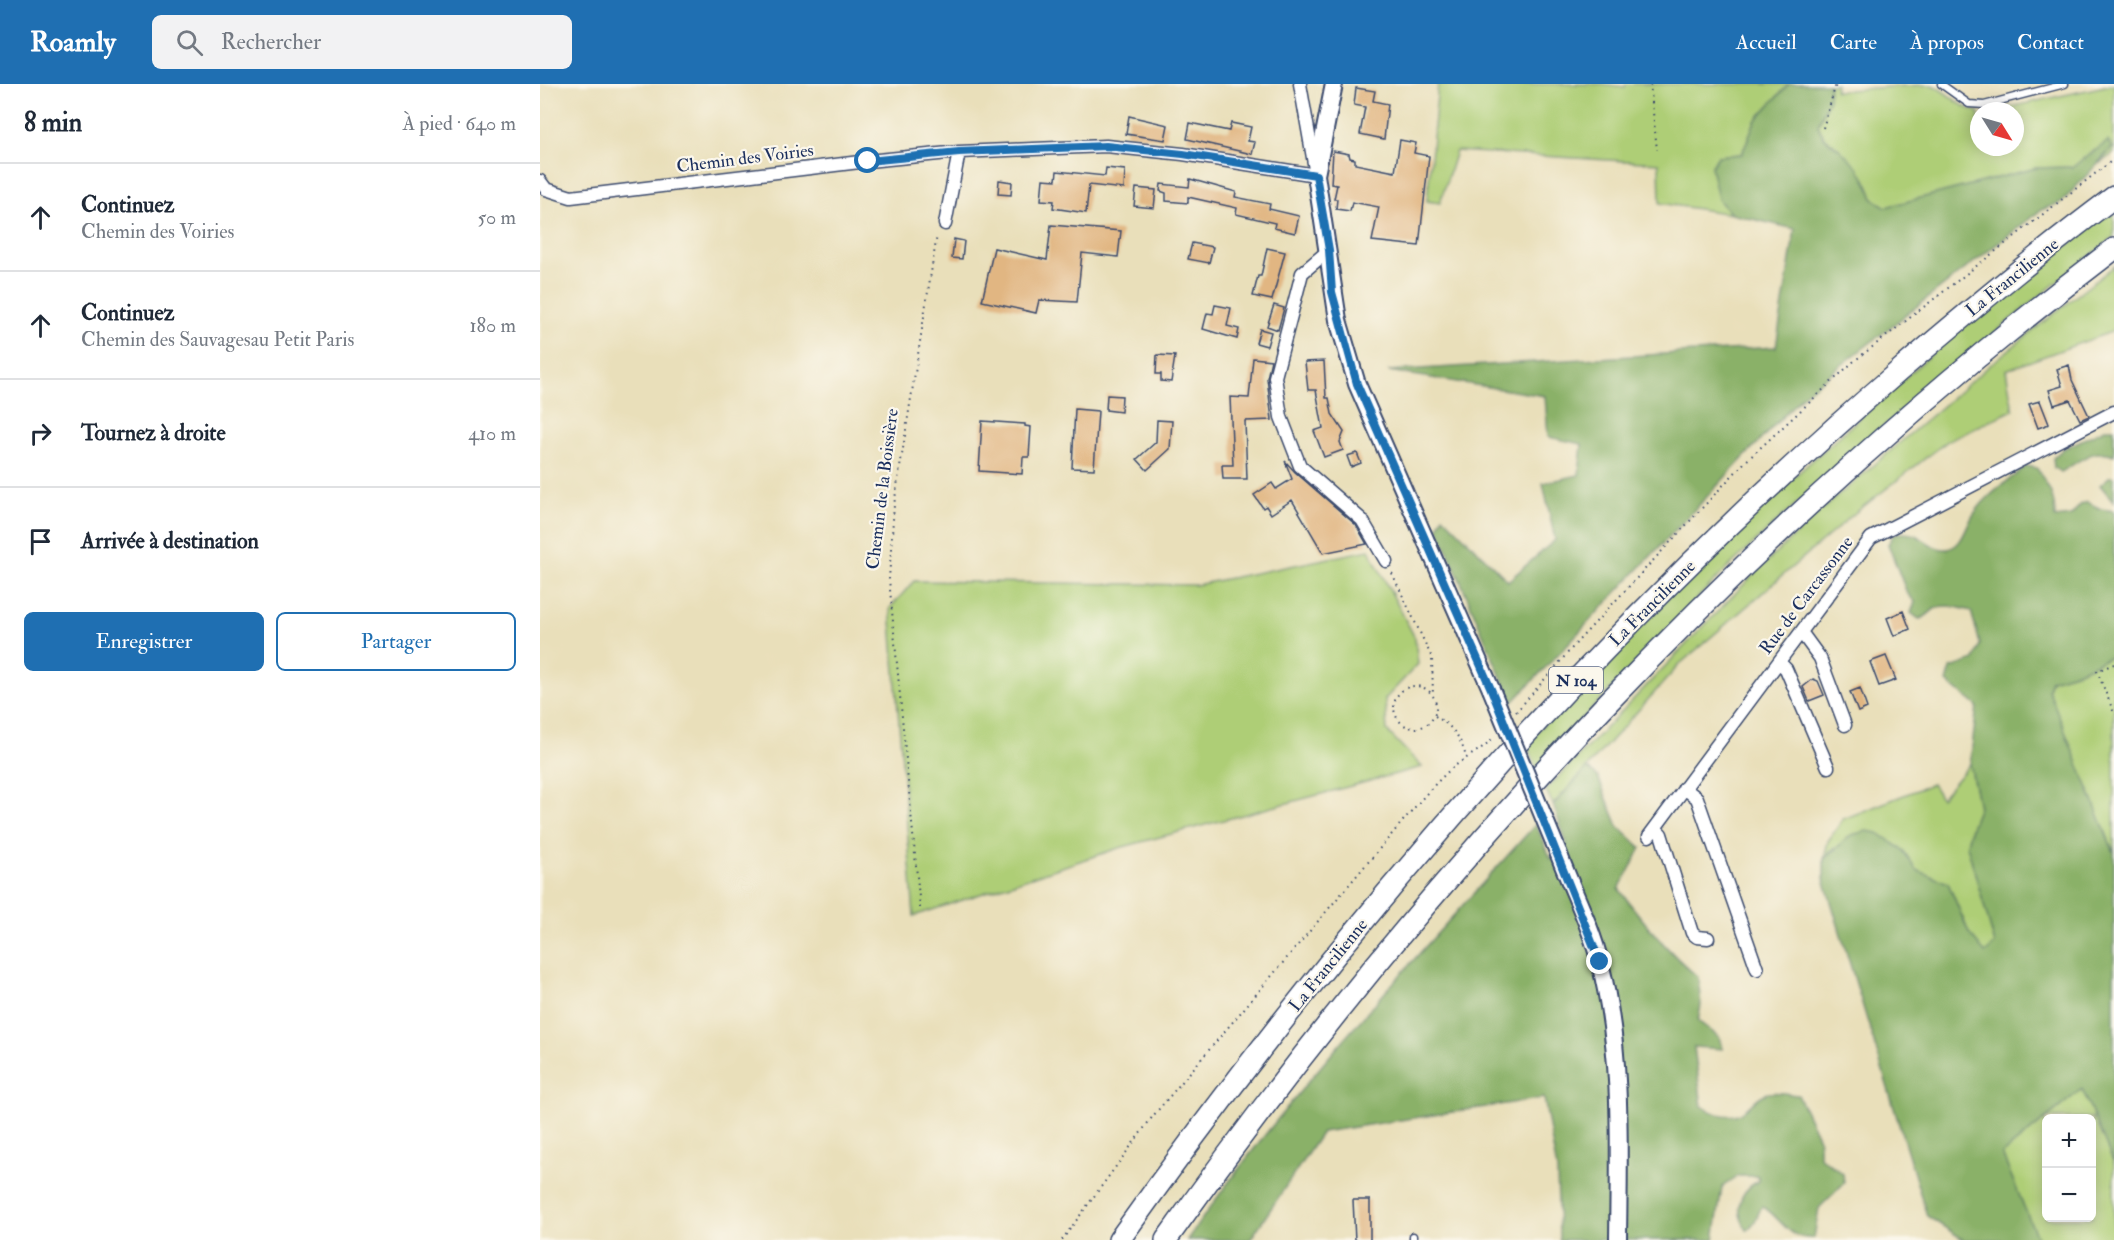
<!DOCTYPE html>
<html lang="fr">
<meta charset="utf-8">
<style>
body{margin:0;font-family:"IM FELL Double Pica",serif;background:#f2f2f3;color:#1f2937}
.controls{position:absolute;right:18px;bottom:18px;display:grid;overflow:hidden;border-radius:9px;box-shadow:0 3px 15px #0003}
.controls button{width:54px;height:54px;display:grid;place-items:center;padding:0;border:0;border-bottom:2px solid #e0e1e3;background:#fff;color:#1f2937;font:30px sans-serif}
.compass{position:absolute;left:1430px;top:18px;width:54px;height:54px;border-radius:50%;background:#fff;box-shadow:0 3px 15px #0003;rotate:127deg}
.stop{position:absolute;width:18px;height:18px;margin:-14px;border:4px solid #1f6fb2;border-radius:50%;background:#fff}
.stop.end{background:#1f6fb2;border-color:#fff;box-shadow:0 2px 6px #0008}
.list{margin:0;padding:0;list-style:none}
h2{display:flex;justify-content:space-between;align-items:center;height:78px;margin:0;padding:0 24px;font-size:26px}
h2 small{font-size:20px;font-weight:400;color:#747a83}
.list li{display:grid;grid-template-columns:39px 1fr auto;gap:18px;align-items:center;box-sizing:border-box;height:108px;padding:0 24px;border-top:2px solid #e0e1e3}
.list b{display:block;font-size:22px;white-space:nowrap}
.list p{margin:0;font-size:20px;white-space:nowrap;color:#747a83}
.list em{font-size:20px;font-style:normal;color:#747a83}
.actions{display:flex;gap:12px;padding:18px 24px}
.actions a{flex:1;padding:14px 0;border:2px solid #1f6fb2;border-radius:9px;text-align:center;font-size:21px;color:#1f6fb2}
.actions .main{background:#1f6fb2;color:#fff}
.icon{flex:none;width:33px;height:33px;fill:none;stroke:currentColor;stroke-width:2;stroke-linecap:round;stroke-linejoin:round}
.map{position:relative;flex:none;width:1574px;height:1156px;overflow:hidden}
header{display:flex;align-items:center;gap:36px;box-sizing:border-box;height:84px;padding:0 30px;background:#1f6fb2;color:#fff}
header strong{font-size:28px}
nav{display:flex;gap:33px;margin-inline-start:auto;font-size:21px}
.search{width:420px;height:54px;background:#f2f2f3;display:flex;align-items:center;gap:15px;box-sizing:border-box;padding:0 21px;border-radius:9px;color:#747a83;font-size:22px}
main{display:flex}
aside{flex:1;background:#fff}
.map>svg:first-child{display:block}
.green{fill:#aece76;stroke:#647e6a;stroke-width:1.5;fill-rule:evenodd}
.forest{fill:#8ab167;stroke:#527062;stroke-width:1.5}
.building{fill:#e1b682}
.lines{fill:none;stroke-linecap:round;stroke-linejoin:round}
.lane-casing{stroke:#3a496c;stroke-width:9}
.street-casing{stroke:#3a496c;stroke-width:15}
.secondary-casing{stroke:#3a496c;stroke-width:20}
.highway-casing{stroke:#3a496c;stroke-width:24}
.path{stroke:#3a496c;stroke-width:2;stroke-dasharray:1.5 4.5;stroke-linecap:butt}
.lane{stroke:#fff;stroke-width:6}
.street{stroke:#fff;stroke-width:12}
.secondary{stroke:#fff;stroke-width:16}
.highway{stroke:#fff;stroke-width:21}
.secondary-bridge-casing{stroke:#3a496c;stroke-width:20;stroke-linecap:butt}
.secondary-bridge{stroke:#fff;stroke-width:16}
.route{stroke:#1f6fb2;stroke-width:8}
.labels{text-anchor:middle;stroke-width:4.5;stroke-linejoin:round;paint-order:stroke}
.shield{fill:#fbf7ec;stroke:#5e6b89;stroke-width:1.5}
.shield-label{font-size:16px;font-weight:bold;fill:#1b2f5e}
.street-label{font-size:18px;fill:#1b2f5e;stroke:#fbf7ec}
</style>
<header>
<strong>Roamly</strong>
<div class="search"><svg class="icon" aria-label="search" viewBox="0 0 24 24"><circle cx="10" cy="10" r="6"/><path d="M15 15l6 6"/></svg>Rechercher</div>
<nav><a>Accueil</a><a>Carte</a><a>À propos</a><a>Contact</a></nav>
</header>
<main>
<aside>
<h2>8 min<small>À pied · 640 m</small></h2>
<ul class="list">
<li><svg class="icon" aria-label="ahead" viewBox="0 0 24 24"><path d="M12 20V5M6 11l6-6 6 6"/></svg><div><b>Continuez</b><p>Chemin des Voiries</p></div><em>50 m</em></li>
<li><svg class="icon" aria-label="ahead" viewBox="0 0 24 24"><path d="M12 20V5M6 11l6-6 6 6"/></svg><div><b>Continuez</b><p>Chemin des Sauvagesau Petit Paris</p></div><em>180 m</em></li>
<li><svg class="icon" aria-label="right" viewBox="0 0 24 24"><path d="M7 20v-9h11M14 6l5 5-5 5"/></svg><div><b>Tournez à droite</b></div><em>410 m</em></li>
<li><svg class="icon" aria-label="arrive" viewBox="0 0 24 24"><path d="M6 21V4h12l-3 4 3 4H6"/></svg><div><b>Arrivée à destination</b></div></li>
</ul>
<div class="actions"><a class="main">Enregistrer</a><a>Partager</a></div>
</aside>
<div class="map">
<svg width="1574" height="1156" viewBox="0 0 1574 1156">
<rect width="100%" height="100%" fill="#fbf7ec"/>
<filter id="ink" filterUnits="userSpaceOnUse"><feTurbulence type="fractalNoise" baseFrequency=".0167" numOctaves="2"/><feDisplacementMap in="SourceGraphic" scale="12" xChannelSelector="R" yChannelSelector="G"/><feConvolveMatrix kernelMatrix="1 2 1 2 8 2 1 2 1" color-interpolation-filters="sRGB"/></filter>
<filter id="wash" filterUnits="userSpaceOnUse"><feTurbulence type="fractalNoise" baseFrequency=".008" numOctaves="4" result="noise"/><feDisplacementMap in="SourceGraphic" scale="24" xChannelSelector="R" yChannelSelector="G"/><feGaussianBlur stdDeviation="1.35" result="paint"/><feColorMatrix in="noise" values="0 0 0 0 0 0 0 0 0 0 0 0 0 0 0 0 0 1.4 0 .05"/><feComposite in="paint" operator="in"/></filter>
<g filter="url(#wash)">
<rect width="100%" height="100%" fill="#e9dfba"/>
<!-- green -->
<path class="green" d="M898,0H1062L1085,3L1086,0H1249L1215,37L1202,70L1178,72V115L1191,130L1120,119L1119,79L916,67L900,119L887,117Z
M1289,0H1296L1295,7C1317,6 1373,0 1392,1C1410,9 1419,24 1439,28V63H1475V27H1453L1574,0V69L1559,80L1572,64L1552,67L1533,83L1496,84L1346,123L1333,115C1328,97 1313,78 1299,65C1288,54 1284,57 1278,41L1289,15Z
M1574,125V153C1444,255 1318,360 1198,474C1128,541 1063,614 996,684L986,659L1181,458L1416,248Z
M1574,182V247L1466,286L1473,326L1409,356L1315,429L1141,579L1013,721L1006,706L1211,493L1278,429L1456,276Z
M829,466L875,554L878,580L845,615L847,647L882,683L579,764L374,832L350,524L374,497L656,501Z
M1574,571V769L1508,606L1511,596L1535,589Z
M1430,680L1439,723L1431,743L1427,761L1455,860L1445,870L1429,849L1408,799L1376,786L1363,766L1294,764L1284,775L1288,757L1303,735L1392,700L1401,714Z
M1542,1005L1574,1080V1156H1498L1462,1070ZM1506,1034H1552V1134H1506Z"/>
<!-- forest -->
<path class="forest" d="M1249,0H1289V15L1278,41C1284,57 1287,55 1299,65C1315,78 1328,96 1333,115L1346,123L1496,84L1533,83L1568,57L1572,64L1522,118L1501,126L1263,311L972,619L898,444L903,432L968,497L1015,456L1003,399L1039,391L1042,360L1008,353L1005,312L848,287L1236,263L1255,145L1191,130L1178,115L1171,83L1178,72L1202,70L1215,37Z
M1567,344H1574V371C1555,362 1538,378 1521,388L1514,384L1513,374L1523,365Z
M1486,382L1497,384C1508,404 1515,409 1515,434L1531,432L1540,421L1547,418L1561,425L1574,427V571L1535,589L1511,596L1508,605L1574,769V1080L1542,1005L1462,1070L1498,1156H1424L1387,1132L1284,795V775L1311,751L1327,747L1338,749L1363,766L1376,786L1408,799L1429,849L1445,869L1455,860L1427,761L1431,743L1439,723L1430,680L1437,622L1407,598L1411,584L1434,576L1440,560L1431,527C1420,524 1407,519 1396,524C1389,528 1388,533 1379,535L1371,529L1375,518L1367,509L1348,460L1354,450C1382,444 1387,466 1406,465C1423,464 1426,441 1434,430C1446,411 1469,397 1486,382Z
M1569,393H1574V418L1560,401Z
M1047,684L1058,693L1078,742L1101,764L1079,805C1103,838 1127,867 1158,893L1161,921L1158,937L1179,953L1183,965L1154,963L1162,1022C1172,1029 1190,1036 1202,1028C1211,1023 1215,1014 1225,1010C1233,1006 1248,1010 1258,1011L1279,1055V1072L1303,1090L1304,1099L1279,1124L1274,1154C1247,1156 1242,1134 1222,1122L1214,1139L1207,1146C1194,1127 1198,1108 1218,1097V1092H1198L1182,1103L1174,1156H1019L1017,1086L1004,1014L782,1048L710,1156H647C750,1007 875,875 996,740L1011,775L1027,760L1013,721Z"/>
<g id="blocks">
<!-- building -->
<path class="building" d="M816,4L835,7L833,17L848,20L844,55L820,50L825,23L814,21Z
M589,32L628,41L625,56L586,50Z
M650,39L689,47L691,39L711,43L708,57L715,58L712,70L647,55Z
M860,56L876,59L874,69L889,72L879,162L832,157L839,123L812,118L810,127L796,125L797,115H794L797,101L791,100L793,67L809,70L810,74L815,75V80L855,88Z
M566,84L585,86L584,105L549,101L546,129L513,124L514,117L501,116L503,95L516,96L517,87L565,92Z
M650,95L696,108L695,113L730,120L729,125L759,132L755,149L734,144L735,139L696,130L697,124L648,113V119L626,117V109L620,107L621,100L649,103Z
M459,96L472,98L471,111L458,110Z
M596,104L616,106L614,124L594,122Z
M511,141L581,147L578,173L542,169L537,218L499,216L496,229L442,217L454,164L507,176Z
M414,155L424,157L422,175L412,174Z
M652,159L673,163L669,179L648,175Z
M727,164L745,168L732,216L713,212L718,192H721Z
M675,221L691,224L687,242L699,245L697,255L663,245L667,229L673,230Z
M734,221L744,224L738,246L727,242Z
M720,245L731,248L727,262L716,259Z
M617,271L635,272L631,298L621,297V290H616Z
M713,274L731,276L727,294L732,336L705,337L707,395H683L682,381H693L690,313L709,314Z
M784,277L786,314H789L792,330L804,348L800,358L803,366L784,373L774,347L783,344L776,306H768L765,278Z
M1529,281L1532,296L1549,332L1540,336L1530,316L1514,321L1509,306L1522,302L1517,285Z
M567,311L582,312L581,328L566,326Z
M1500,317L1509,340L1498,344L1489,320Z
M535,325L558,327L554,385L532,384Z
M617,336L632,337L630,365L607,386L597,375L616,358Z
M442,337L485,340V342L491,343L489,373H483L482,390L439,387Z
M817,369L821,379L811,383L807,372Z
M745,377L755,388L816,441L827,460L783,469L752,416L731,430L726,422L723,424L714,411L732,399L736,405L752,395Z
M1363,527L1370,545L1354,552L1347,534Z
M1346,572L1356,596L1339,602L1330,578Z
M1273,595L1278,597L1284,611L1269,617L1263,603Z
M1320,604L1327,624L1318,628L1310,608Z
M813,1116H830V1156H815Z"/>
</g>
</g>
<g filter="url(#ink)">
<use href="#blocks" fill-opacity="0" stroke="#3a496c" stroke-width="1.5"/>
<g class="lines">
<!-- lane casing -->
<g class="lane-casing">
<path id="lane" d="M1401,0L1429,20L1444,21L1525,0
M873,1156V1152"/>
</g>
<!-- street casing -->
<g class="street-casing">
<path id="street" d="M0,97L6,105L31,113L328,77L419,68L566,62L643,70L776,91L760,0
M405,140L419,68
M789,166L762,189L735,293L741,333L760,382L822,436L846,477
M1261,548L1280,574L1305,641
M1239,578L1246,585L1288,683
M1144,704L1157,714L1217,885
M1115,744L1121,750L1152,849L1157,853L1168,854
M1109,752L1331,454L1574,328"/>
</g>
<!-- secondary casing -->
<g class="secondary-casing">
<path id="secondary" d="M794,0L776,91L798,236L817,300L951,605
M1018,768C1031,804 1051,841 1060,879C1083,969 1079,1064 1078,1156"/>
</g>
<!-- highway casing -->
<g class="highway-casing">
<path id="highway" d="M579,1156C805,838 1063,542 1359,287C1429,227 1500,168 1574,113
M626,1156C891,782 1209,442 1574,165"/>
</g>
<!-- path -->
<path class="path" d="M1110,0L1117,66
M1283,44L1296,0
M852,489L892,574L893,612
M1574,580L1557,587L1574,629
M854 623a21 21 0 1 1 42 0a21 21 0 1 1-42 0Z
M976,628L1039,556L1204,379L1313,278L1574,75
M895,632C913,643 920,652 926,673
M380,824L349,495L354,421L397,151
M522,1156L613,1032L863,737C879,718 894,700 912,684C926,673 942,666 954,653"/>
<!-- lane -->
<use href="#lane" class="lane"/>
<!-- street -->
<use href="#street" class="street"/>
<!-- secondary -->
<use href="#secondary" class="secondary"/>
<!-- highway -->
<use href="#highway" class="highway"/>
<!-- secondary-bridge casing -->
<g class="secondary-bridge-casing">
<path id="secondary-bridge" d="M951,605L1018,768"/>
</g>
<!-- secondary-bridge -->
<use href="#secondary-bridge" class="secondary-bridge"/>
</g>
</g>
<g class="lines" filter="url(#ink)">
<!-- route -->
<path class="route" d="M328,77L419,68L566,62L643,70L776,91L789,166L792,208L817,300L951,605L1060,878"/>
</g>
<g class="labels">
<!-- shield labels -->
<rect class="shield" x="1009" y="583" width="54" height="26" rx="4.5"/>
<g class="shield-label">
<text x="1036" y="602">N 104</text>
</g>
<!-- street labels -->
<g class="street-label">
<text transform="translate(205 74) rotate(-7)" y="6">Chemin des Voiries</text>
<text transform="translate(1472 193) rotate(-39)" y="6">La Francilienne</text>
<text transform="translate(342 405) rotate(-83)" y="6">Chemin de la Boissière</text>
<text transform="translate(1266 511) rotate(-53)" y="6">Rue de Carcassonne</text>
<text transform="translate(1112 519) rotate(-45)" y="6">La Francilienne</text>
<text transform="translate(788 881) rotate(-51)" y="6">La Francilienne</text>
</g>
</g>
</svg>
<div class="controls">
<button>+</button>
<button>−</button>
</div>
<svg class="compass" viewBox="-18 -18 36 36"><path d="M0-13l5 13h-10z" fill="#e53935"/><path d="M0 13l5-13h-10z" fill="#747a83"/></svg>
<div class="stop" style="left:328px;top:77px"></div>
<div class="stop end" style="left:1060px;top:878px"></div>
</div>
</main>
